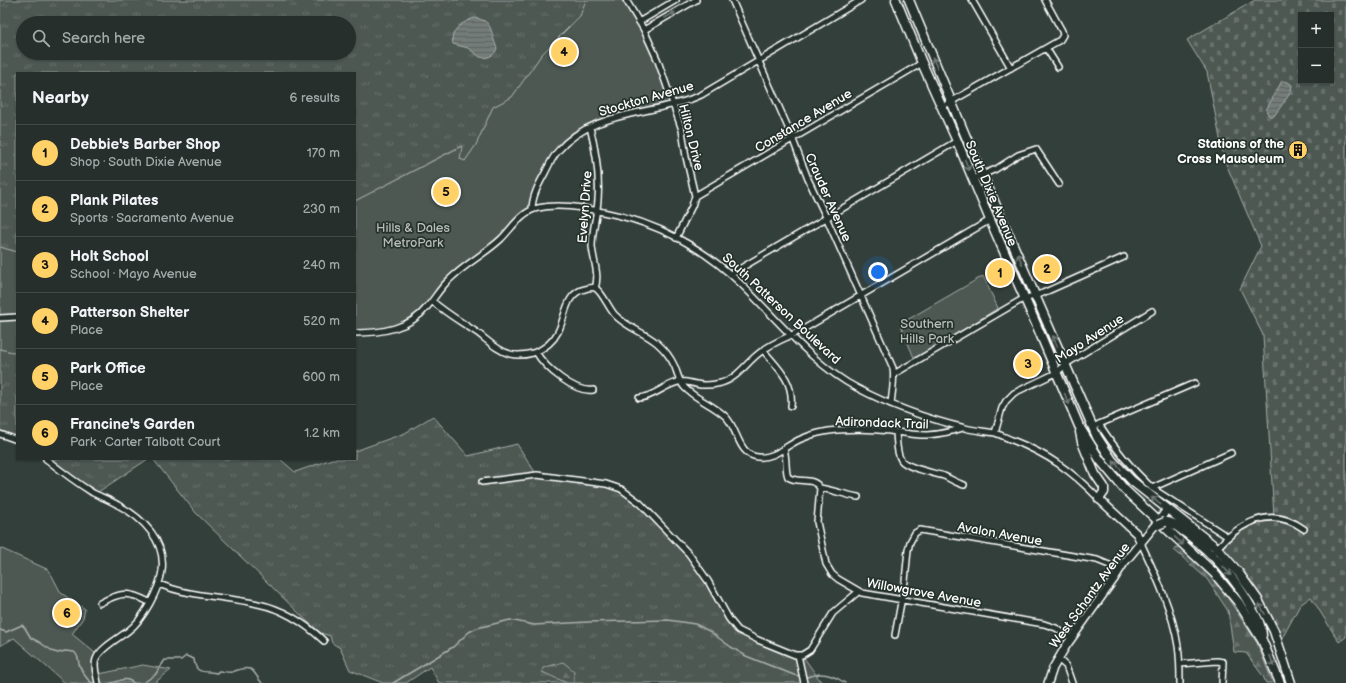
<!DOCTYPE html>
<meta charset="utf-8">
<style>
body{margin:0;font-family:"Balsamiq Sans",sans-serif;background:#2e3734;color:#f1f3f6}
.controls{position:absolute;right:12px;top:12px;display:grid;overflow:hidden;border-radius:0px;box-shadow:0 1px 3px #0004}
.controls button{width:36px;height:36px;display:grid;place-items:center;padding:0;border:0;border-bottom:1px solid #424a48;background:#262f2c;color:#f1f3f6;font:20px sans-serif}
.you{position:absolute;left:878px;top:272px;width:14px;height:14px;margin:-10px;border:3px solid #fff;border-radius:50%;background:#1a73e8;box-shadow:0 0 0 6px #1a73e833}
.badge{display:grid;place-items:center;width:26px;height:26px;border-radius:50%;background:#ffd166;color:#111;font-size:13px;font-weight:700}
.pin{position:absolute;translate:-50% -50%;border:2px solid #fff;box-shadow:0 1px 4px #0006}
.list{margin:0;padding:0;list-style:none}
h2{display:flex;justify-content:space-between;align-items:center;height:52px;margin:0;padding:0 16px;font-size:17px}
h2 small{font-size:13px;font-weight:400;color:#a4a9a9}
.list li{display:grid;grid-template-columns:26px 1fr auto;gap:12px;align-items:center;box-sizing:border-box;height:56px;padding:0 16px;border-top:1px solid #424a48}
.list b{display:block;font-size:15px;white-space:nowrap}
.list p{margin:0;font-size:13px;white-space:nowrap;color:#a4a9a9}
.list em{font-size:13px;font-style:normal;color:#a4a9a9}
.icon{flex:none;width:22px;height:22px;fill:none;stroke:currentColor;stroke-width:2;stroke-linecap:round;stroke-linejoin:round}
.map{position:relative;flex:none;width:1346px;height:683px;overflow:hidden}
.search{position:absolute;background:#262f2c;box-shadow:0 1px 3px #0004;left:16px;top:16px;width:340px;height:44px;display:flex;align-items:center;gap:10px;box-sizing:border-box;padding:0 14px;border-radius:22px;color:#a4a9a9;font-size:15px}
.panel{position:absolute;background:#262f2c;box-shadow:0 1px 3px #0004;left:16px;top:72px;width:340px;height:388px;border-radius:0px}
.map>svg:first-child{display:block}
.grass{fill:url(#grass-tufts);stroke:#a6aca9;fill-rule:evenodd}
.forest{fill:url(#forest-firs);stroke:#a6aca9}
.cemetery{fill:url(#cemetery-stones);stroke:#a6aca9;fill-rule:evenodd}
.park{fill:#4d5853;stroke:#a6aca9}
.water{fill:url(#water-rules);stroke:#abb0ae}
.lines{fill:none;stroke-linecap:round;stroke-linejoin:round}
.stream{stroke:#abb0ae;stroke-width:1.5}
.street-casing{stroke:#fff;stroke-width:8}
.secondary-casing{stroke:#fff;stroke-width:10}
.primary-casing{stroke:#fff;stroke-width:11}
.street{stroke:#26332d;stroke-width:5}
.secondary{stroke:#26332d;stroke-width:7}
.primary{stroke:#26332d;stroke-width:8}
.primary-bridge-casing{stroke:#fff;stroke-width:11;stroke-linecap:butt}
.primary-bridge{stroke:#26332d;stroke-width:8}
.oneway{stroke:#727a76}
.labels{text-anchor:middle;stroke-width:3.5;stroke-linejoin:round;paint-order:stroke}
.street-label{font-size:13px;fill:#fff;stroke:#26332d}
.poi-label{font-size:13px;font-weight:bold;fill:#fff;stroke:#26332d;text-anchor:end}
.park-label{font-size:13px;fill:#b8bcba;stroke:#26332d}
</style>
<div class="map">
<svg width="1346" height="683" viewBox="0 0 1346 683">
<defs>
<pattern id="grass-tufts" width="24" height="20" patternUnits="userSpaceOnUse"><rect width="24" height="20" fill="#4d5853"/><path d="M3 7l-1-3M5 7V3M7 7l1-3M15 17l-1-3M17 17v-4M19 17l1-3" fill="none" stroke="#68716d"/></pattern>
<pattern id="forest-firs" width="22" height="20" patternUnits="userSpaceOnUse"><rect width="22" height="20" fill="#4d5853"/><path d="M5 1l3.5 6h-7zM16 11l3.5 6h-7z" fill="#68716d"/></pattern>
<pattern id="cemetery-stones" width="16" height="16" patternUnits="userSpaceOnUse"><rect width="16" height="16" fill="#4d5853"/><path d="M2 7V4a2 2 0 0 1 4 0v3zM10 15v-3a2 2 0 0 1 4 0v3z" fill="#68716d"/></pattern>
<pattern id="water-rules" width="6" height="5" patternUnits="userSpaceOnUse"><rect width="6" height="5" fill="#737b78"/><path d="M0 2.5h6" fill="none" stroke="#606462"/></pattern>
</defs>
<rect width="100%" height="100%" fill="#333f3a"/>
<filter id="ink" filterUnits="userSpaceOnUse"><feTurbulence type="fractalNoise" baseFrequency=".025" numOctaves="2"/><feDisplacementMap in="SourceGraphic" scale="8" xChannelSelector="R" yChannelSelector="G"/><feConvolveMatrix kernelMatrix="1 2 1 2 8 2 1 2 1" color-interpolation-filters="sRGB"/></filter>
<g filter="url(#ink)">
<!-- grass -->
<path class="grass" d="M0,0H587L580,16L542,54L512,97L493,107L476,145L465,161L460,159L461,146L355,201V73H17V252L0,247ZM23,23H349V53H23Z
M0,349L17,353V440L0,434Z
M433,416L468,456L517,444L537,475L593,482L626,492L689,554L733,625L780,649L802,655L822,683H439L430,667L406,683H383L350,670L340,648L332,643L330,636L321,633L308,622L196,513L153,459H280L295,472L332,459H355V451L405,433Z
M46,459H148L95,494Z"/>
<!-- forest -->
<path class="forest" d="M1180,546L1219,585L1235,609L1257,643L1273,683H1266L1263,676L1246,653L1234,652L1228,611L1207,579L1173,549Z
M563,662L574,671V683H567L542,672L543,668Z"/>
<!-- cemetery -->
<path class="cemetery" d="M1255,0H1346V637L1339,642L1311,597L1300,605L1279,644L1267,616L1217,548L1245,526L1274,517L1263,335L1240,289L1261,246L1224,159L1207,72L1187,40ZM1301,15H1331V81H1301Z"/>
<!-- park -->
<path class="park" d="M586,0H626L644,30L673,105L598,123L563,146L543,177L532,210L501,239L454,275L427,308L400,327L355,333V201L462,146L460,159L465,161L476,145L493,107L512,97L542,54L580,16Z
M0,247L17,252V353L0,349Z
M983,276L998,308L915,360L900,324Z
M0,548L49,570L61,593L85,609L83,618L72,634L95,653L93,664L96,683H65L14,638L0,646Z
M143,665L171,670L154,683H101L99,674Z"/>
<!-- water -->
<path class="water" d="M474,18C494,20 490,33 497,48C495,56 487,59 480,57L468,48L453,44C449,30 463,22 474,18Z
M1282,81L1288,82L1292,85L1291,92L1274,116L1271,117L1268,114L1266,110Z"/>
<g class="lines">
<!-- stream -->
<path class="stream" d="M0,630L6,632L22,625L25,628L31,638L39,642L54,652L58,653L65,651L74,652C79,656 78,659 79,664C81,670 87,681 93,683
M804,677C810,678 814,674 820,674C828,674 838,678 845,683
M111,683C122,681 124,676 134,683
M143,683L155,675L165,660H181L186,656L194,659C195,671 200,672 210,672C211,672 216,673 217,673C218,672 218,671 219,671C223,671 228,673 232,672C238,670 243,667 250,669C255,671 257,678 262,683
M393,683L453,647L469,632L477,628L510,620L534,625L588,622L668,620L695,624L709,631L731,647L746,656L794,675L800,676"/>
<!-- street casing -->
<g class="street-casing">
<path id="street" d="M626,0L644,30L658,61L682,130L686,157L695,196L692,206L676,238
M732,0L790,132L808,179L826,217L893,368C895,379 892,392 891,404
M972,0L1011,68
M639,22L676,0
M644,30L696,0
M1046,48L1058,67
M947,104L1060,40L1063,35L1062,31L1045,0
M590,127C596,151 600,174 598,200C597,215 592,230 592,246C593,260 600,275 595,288
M973,179L996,169L1018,155L1036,149L1059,184
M695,196L922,63
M532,210C532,196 539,184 545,173C549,165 552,158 558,151C593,109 655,116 701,95L861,0
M731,274L957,141
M432,301C447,314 463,323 479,334C488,341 498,351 510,354C517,356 525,355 533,353C544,349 553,342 558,332C566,317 565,293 585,289C588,288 592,287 595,288C602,291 609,309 615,315C626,327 644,332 657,343C664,349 671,358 675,367C678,375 679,382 685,388C697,400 714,405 726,417C738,429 738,455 758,457C775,459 786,445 801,439C812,434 825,431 837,430C854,429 873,429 890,431C903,433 915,435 927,435C940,434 951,432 963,428
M0,318L17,317
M355,333C381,333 410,329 427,307C435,298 440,288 449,280C465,264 485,254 501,239C512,228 522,211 538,208C559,203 583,208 603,212C656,222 704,248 742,285C777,319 814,366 857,388C891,406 928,419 965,428C975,431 986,431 995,433C1001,435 1007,438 1012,440C1048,454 1072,471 1099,499
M763,350C778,368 794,381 791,406
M536,352C545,368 575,393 593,390
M894,374L1021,300L1043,293L1124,257
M639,398C654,397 664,385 678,382C684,380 691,383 696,384C704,386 713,385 721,383C739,378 747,361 762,351C775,341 789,337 802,330L990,220
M1099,424C1113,446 1133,470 1152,488L1228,537
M1097,425L1195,383
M896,432C897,441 896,452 901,460C907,468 934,473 944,476C951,479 956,483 964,485
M995,433L1002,408L1006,401L1014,393L1056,373L1069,362L1152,311
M0,434L17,440
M784,449C787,458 785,471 788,477C798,484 813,476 820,488L817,522L826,564L832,574L838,579L862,593L1044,624L1056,628L1071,638
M46,459C61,471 77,483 93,493C101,497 110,500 118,505C143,518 166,541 162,571C159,590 143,620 128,631C119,638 100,648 96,659C93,667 97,676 98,683
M482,482L537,475L606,484L621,489L640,503L689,554L708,581L729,619L738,630L758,640L795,655H802L810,650L833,613L858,592
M820,488C833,490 845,495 858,497
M1152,488L1231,453
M1141,543C1155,573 1173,612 1178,646C1180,658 1180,671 1180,683
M1211,555C1235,526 1268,503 1304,529
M159,584C190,597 225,596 258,604C283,609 306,624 324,641
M100,603C121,592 128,591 149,602
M895,635L905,581L908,550L910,542L915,533L920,530L1097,560L1119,569
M798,655L804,683
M1058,659L1066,666L1072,683
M1180,664L1217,661L1223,662L1222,683"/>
</g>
<!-- secondary casing -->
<g class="secondary-casing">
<path id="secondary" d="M1099,499L1137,534L1141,543
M1161,518L1167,509
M1048,683L1053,668L1066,646L1114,579L1124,563L1156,524"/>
</g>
<!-- primary casing -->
<g class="primary-casing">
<path id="primary" d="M896,0L922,63L957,141L990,220L1036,324L1079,426L1100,460L1125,490L1214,573L1238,602L1262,640L1280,683
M909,0L966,137L1097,437L1112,460L1132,481L1217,548L1238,572L1258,600L1274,631L1291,683
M1080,432L1082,442L1095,474L1104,487V492L1099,499
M1165,522C1173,521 1179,529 1186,533C1213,553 1235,578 1251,607C1256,616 1262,625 1262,635"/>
</g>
<!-- street -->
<use href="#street" class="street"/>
<!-- secondary -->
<use href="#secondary" class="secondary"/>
<!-- primary -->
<use href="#primary" class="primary"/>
<!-- primary-bridge casing -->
<g class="primary-bridge-casing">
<path id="primary-bridge" d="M1158,525L1165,522"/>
</g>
<!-- primary-bridge -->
<use href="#primary-bridge" class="primary-bridge"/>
</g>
<!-- one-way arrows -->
<defs><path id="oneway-shaft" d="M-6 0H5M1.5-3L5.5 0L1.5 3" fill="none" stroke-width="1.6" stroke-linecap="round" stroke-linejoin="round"/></defs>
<g class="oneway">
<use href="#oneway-shaft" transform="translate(670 15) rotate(-30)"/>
<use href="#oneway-shaft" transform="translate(935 63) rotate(-113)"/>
<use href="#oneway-shaft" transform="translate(967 165) rotate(68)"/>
<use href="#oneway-shaft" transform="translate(1020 259) rotate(-113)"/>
<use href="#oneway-shaft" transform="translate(1055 341) rotate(-112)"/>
<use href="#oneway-shaft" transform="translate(1067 399) rotate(66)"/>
<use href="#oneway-shaft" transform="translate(1117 465) rotate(-130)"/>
<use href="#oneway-shaft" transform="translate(1156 501) rotate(-142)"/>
<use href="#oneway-shaft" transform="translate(1179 541) rotate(44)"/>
<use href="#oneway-shaft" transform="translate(1227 571) rotate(50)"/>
<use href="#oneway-shaft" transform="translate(1262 609) rotate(-120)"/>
<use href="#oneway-shaft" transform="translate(1272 661) rotate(69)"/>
</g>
</g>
<!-- icons -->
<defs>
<g id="building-disc" transform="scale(1)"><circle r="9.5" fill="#ffd166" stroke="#26332d"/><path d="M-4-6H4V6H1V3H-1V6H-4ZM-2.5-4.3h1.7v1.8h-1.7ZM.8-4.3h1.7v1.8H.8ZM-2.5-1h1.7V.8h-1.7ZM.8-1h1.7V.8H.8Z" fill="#111"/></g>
</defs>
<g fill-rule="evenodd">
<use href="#building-disc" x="1298" y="150"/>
</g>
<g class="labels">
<!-- street labels -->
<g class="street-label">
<text transform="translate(646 98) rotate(-16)" y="5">Stockton Avenue</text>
<text transform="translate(803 120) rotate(-31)" y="5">Constance Avenue</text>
<text transform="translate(692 137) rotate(76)" y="5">Hilton Drive</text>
<text transform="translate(992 193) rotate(67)" y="5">South Dixie Avenue</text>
<text transform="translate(829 197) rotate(66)" y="5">Crauder Avenue</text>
<text transform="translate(584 207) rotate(-86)" y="5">Evelyn Drive</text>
<text transform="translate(782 308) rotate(43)" y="5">South Patterson Boulevard</text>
<text transform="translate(1089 338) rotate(-33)" y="5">Mayo Avenue</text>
<text transform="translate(882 422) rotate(2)" y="5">Adirondack Trail</text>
<text transform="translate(1000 533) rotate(10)" y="5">Avalon Avenue</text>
<text transform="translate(924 592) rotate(10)" y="5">Willowgrove Avenue</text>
<text transform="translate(1089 595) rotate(-54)" y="5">West Schantz Avenue</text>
</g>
<!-- poi labels -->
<g class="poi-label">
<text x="1284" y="148">Stations of the<tspan x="1284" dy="15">Cross Mausoleum</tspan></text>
</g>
<!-- park labels -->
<g class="park-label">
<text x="413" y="232">Hills &amp; Dales<tspan x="413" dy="15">MetroPark</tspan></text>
<text x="927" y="328">Southern<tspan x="927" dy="15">Hills Park</tspan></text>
</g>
</g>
</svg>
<div class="controls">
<button>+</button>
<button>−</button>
</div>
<div class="you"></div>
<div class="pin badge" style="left:1000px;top:273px">1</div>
<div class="pin badge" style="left:1047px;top:269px">2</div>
<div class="pin badge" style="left:1028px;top:364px">3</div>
<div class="pin badge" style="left:564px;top:52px">4</div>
<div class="pin badge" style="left:446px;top:192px">5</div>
<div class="pin badge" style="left:67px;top:613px">6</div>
<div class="search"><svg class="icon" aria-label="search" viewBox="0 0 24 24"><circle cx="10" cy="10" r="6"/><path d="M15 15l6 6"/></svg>Search here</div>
<section class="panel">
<h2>Nearby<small>6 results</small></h2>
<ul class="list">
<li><span class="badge">1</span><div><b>Debbie's Barber Shop</b><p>Shop · South Dixie Avenue</p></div><em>170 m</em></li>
<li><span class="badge">2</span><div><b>Plank Pilates</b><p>Sports · Sacramento Avenue</p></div><em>230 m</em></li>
<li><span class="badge">3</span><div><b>Holt School</b><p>School · Mayo Avenue</p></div><em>240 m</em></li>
<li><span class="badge">4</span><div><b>Patterson Shelter</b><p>Place</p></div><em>520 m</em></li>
<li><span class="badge">5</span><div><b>Park Office</b><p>Place</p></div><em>600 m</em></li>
<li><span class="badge">6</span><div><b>Francine's Garden</b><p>Park · Carter Talbott Court</p></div><em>1.2 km</em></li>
</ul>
</section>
</div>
